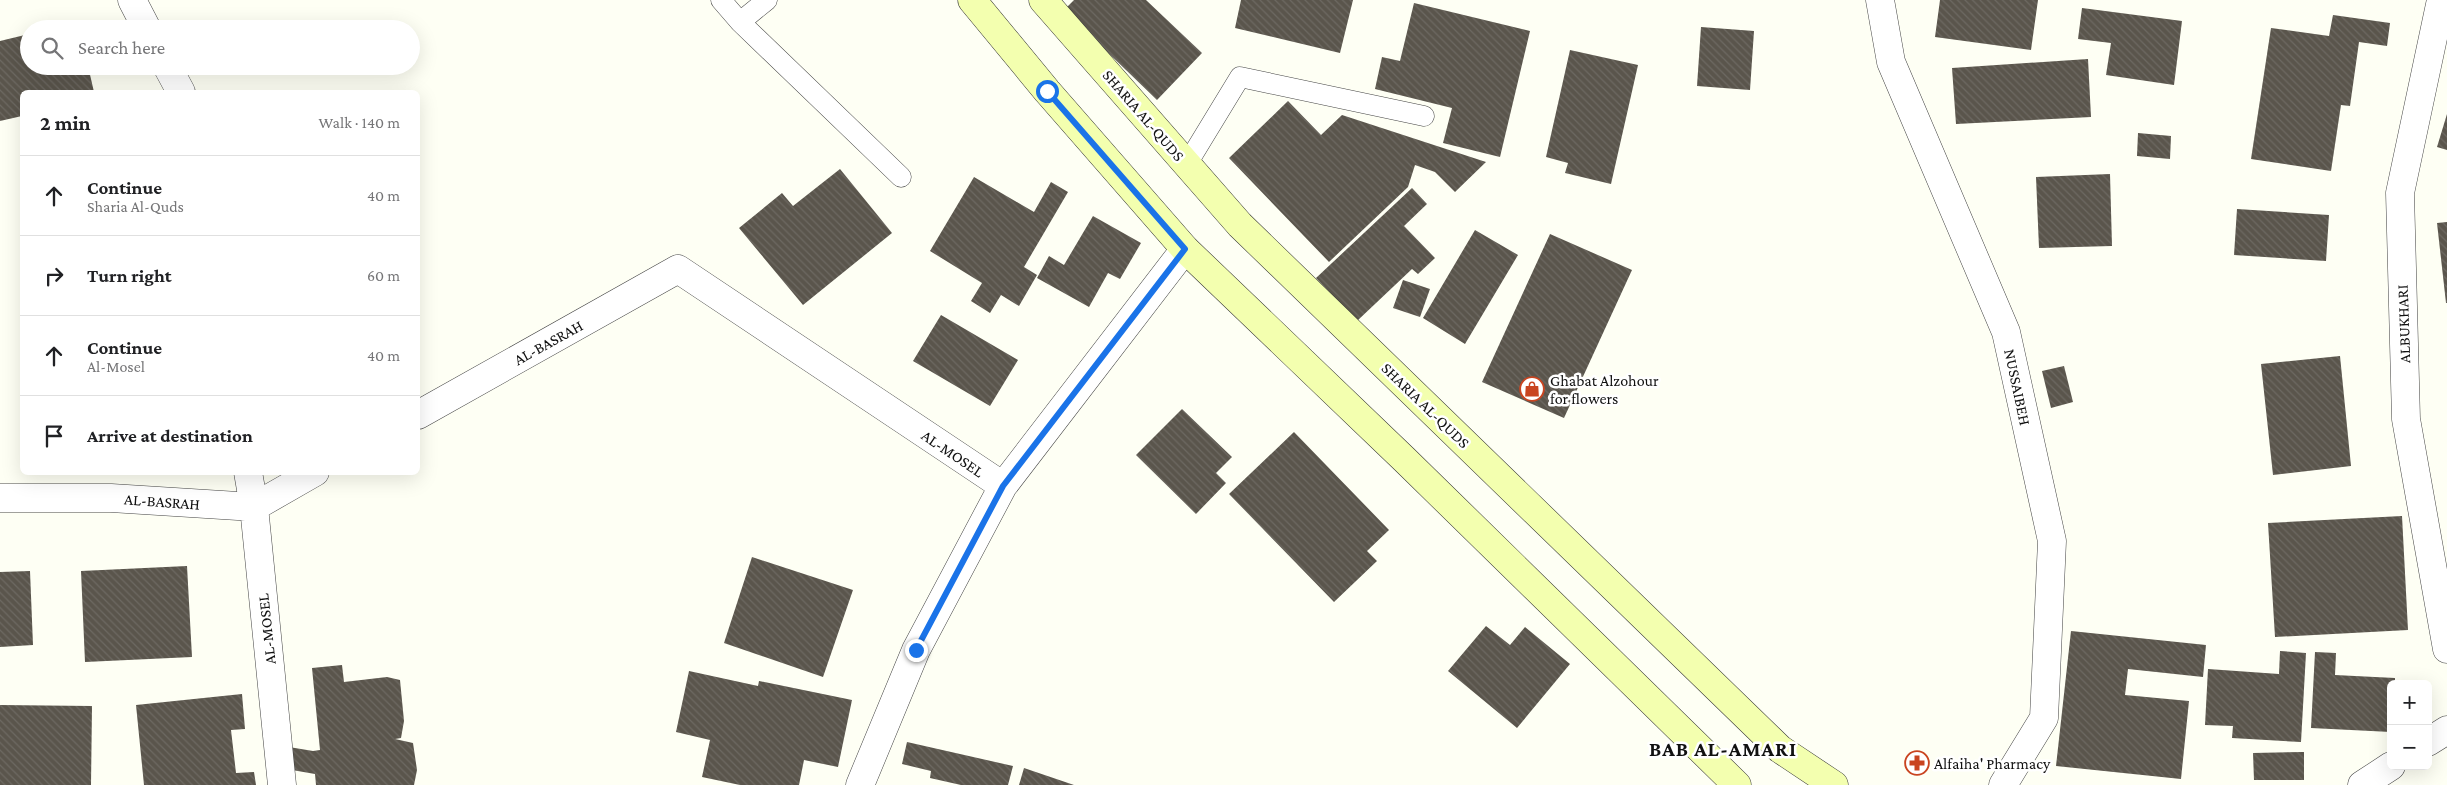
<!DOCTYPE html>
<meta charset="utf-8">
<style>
body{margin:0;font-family:"Crimson Pro",serif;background:#f6f6f6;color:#202124}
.controls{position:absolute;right:15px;bottom:15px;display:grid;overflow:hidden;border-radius:8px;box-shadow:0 5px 20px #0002}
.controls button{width:45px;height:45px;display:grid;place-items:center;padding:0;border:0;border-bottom:1px solid #e0e0e0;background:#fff;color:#202124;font:25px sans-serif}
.stop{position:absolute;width:15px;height:15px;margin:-11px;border:4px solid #1a73e8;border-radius:50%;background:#fff}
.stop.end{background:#1a73e8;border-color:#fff;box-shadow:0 1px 5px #0008}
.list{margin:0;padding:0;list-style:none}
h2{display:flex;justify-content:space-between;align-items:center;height:65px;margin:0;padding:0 20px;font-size:21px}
h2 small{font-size:16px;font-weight:400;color:#757577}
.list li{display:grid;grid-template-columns:32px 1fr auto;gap:15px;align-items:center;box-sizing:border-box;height:80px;padding:0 20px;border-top:1px solid #e0e0e0}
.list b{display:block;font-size:19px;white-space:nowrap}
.list p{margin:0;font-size:16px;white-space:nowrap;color:#757577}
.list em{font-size:16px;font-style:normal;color:#757577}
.icon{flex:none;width:28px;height:28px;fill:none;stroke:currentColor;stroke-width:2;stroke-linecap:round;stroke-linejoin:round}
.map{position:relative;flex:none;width:2447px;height:785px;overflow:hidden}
.search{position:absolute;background:#fff;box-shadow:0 5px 20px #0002;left:20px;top:20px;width:400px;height:55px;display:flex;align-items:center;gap:12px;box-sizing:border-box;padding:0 18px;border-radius:28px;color:#757577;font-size:19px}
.panel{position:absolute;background:#fff;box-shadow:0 5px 20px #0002;left:20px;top:90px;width:400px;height:385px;border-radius:8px}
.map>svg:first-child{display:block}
.building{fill:url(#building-back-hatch)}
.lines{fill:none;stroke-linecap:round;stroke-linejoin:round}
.lane-casing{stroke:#444;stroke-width:21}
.street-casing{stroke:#444;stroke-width:29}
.secondary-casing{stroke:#333;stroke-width:29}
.lane{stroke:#fff;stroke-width:20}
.street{stroke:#fff;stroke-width:28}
.secondary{stroke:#f3ffaf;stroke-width:28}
.route{stroke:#1a73e8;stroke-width:6}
.labels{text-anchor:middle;stroke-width:5;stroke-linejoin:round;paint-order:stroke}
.street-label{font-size:16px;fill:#111;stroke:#fff}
.poi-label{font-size:16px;fill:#111;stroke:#fff;text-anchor:start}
.district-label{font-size:21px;font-weight:bold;letter-spacing:1px;fill:#111;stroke:#fff}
</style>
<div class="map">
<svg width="2447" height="785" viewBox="0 0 2447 785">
<defs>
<pattern id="building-back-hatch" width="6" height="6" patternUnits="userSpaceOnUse" patternTransform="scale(1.25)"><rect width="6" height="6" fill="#5a554c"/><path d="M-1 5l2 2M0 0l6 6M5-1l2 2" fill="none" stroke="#6d6962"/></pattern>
</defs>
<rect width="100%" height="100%" fill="#fefff4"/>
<!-- building -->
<path class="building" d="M1074,0H1146L1202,53L1157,100L1064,10Z
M1241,0H1353L1340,53L1235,28Z
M1940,0H2038L2031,50L1935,37Z
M1414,3L1530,31L1500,157L1443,143L1452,108L1375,89L1382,57L1400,61Z
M2082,8L2182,21L2174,85L2106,75L2111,43L2078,39Z
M2333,15L2390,23L2387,46L2359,42L2350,106L2341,105L2331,171L2251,159L2271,28L2329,36Z
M79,24L80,29H59V28Z
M1701,27L1754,31L1750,90L1697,86Z
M29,34V66H88L94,92H22V116L0,121V41Z
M1570,50L1638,65L1611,184L1565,173L1568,163L1546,157Z
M2088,59L2091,117L1956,124L1952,68Z
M1288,101L1321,135L1342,115L1486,162L1455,192L1435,172L1415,165L1408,187L1329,262L1229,158Z
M2447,114V150L2437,147Z
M2138,133L2171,136L2170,159L2137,156Z
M840,169L892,233L803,305L739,228L782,193L793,206Z
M2110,174L2112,246L2039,248L2036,177Z
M974,177L1034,212L1051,182L1068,192L1024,267L1037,275L1019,306L1001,295L990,313L971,301L982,283L930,251Z
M1412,188L1427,204L1404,226L1435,258L1418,274L1412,269L1357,321L1316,278Z
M2237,209L2329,215L2326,261L2234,255Z
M1093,216L1141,243L1120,279L1108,273L1089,307L1037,278L1049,256L1064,265Z
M2447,222V303H2446L2437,223Z
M1475,230L1518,255L1465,344L1423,318Z
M1550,234L1632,270L1564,418L1482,382Z
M1403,280L1430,289L1420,317L1393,308Z
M941,315L1018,360L990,406L913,361Z
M2340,356L2351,466L2273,475L2261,364Z
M2064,366L2073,402L2051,408L2042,371Z
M1182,409L1232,457L1216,473L1226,483L1196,514L1136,455Z
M1294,432L1389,530L1367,551L1377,561L1334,602L1229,494Z
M2402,516L2408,630L2275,637L2268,523Z
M752,557L853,590L823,677L724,643Z
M187,566L192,657L85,662L81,571Z
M30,571L33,645L0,647V572Z
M1486,626L1510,645L1525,627L1570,664L1517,728L1448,671Z
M2071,631L2206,645L2203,677L2128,669L2125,695L2189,701L2181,779L2056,766Z
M2280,651L2306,653L2301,742L2232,738L2233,726L2205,725L2208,669L2279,674Z
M2315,652L2336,653L2335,675L2395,678V684H2391V732L2311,728Z
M342,665L344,682L387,677L400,680L404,721L401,738L395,739L413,743L417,770L414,785H316L315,774L292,770L289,747L313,751L320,750L312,668Z
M689,671L758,686L759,681L852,700L838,767L804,760L799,785H740L702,777L710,740L676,732Z
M242,694L245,729L231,730L236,773L254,772L256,785H144L136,705Z
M0,705L92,706L91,785H0Z
M907,742L1013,766L1008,785H961L930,778L931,771L902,764Z
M2304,752V780H2254L2253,753Z
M1024,768L1074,785H1019Z"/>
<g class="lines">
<!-- lane casing -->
<g class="lane-casing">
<path id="lane" d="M721,0L740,22L901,177
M740,22L767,0
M1187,164L1240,77L1424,116"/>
</g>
<!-- street casing -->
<g class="street-casing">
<path id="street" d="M132,0L147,29
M1880,0L1891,62L2006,332L2052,541L2044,718L2003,785
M2441,0L2400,193L2406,419L2447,649
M167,66L181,92
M418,415L678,269L1003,486L916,650L860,785
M248,472L254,507L282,785
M1003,486L1185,249
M0,498H111L254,507
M254,507L315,472
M2428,742L2447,730
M2362,785L2391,766"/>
</g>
<!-- secondary casing -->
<g class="secondary-casing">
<path id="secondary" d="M972,0L1047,91L1185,249L1404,459L1737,785
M1043,0L1240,225L1780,749L1834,785"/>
</g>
<!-- lane -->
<use href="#lane" class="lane"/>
<!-- street -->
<use href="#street" class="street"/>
<!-- secondary -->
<use href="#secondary" class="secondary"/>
</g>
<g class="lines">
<!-- route -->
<path class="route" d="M916,650L1003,486L1185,249L1047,91"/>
</g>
<!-- icons -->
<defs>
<g id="shop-ring" transform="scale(1.25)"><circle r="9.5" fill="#fff" stroke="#c94420" stroke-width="1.5"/><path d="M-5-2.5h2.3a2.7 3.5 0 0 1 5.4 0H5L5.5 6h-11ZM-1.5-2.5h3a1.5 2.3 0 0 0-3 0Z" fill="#c94420"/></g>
<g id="pharmacy-ring" transform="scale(1.25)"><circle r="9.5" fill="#fff" stroke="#c94420" stroke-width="1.5"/><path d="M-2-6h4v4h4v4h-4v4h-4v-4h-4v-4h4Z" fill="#c94420"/></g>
</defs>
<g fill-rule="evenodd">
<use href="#shop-ring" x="1532" y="389"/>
<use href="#pharmacy-ring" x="1917" y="763"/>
</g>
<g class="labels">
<!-- street labels -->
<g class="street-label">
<text transform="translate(1144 115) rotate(49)" y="6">SHARIA AL-QUDS</text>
<text transform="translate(2403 324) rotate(-92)" y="6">ALBUKHARI</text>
<text transform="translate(548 342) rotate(-29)" y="6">AL-BASRAH</text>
<text transform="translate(2018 387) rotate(78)" y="6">NUSSAIBEH</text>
<text transform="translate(1426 405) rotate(44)" y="6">SHARIA AL-QUDS</text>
<text transform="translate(953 453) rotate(34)" y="6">AL-MOSEL</text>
<text transform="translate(162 501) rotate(4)" y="6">AL-BASRAH</text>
<text transform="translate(266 629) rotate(-96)" y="6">AL-MOSEL</text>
</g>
<!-- poi labels -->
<g class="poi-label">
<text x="1550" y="386">Ghabat Alzohour<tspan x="1550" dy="18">for flowers</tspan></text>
<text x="1934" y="769">Alfaiha' Pharmacy</text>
</g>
<!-- district labels -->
<g class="district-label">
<text x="1723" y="756">BAB AL-AMARI</text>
</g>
</g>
</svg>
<div class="controls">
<button>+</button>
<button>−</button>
</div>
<div class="stop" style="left:1047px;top:91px"></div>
<div class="stop end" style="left:916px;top:650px"></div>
<div class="search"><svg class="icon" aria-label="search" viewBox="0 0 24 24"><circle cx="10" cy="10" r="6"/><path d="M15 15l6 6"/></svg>Search here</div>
<section class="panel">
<h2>2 min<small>Walk · 140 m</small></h2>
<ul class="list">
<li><svg class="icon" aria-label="ahead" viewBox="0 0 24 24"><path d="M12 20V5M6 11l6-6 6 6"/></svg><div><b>Continue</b><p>Sharia Al-Quds</p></div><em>40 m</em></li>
<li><svg class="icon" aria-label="right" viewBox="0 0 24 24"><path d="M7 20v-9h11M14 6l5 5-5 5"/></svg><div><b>Turn right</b></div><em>60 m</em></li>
<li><svg class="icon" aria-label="ahead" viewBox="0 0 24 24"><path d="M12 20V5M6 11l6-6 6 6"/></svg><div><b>Continue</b><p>Al-Mosel</p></div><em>40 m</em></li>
<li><svg class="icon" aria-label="arrive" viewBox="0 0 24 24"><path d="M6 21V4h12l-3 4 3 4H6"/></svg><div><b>Arrive at destination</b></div></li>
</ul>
</section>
</div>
